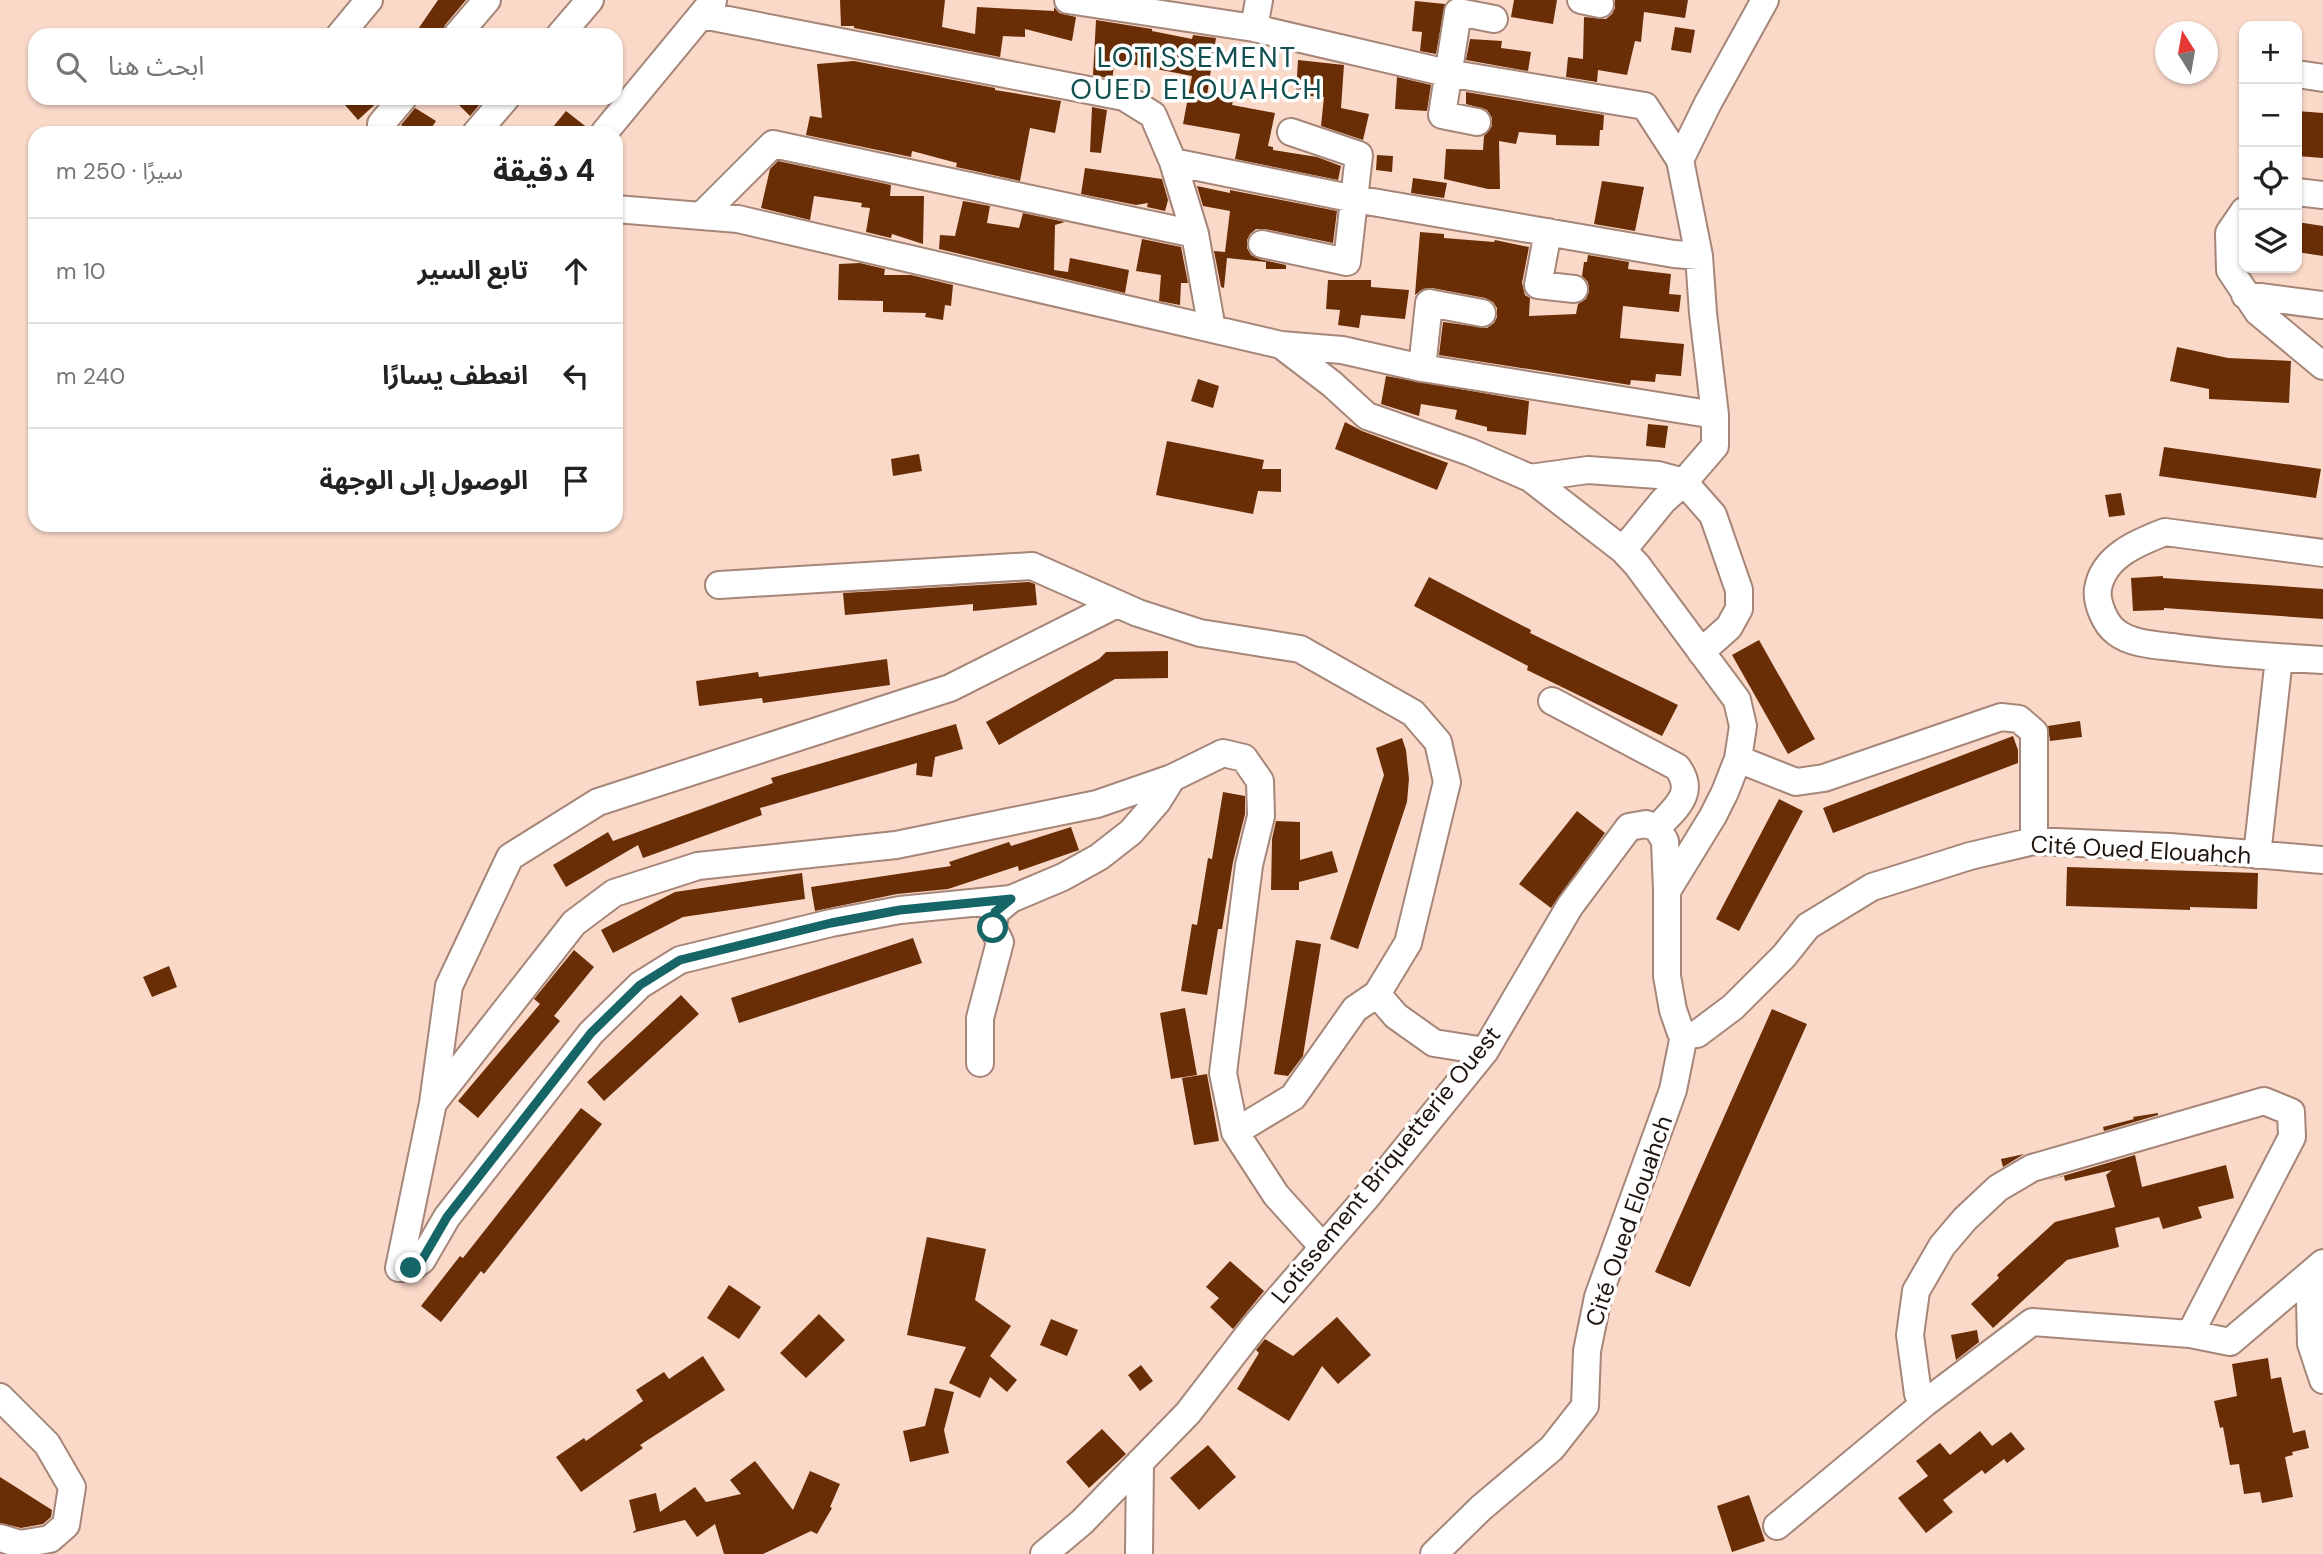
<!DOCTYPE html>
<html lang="ar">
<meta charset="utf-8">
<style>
body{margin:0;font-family:"DM Sans","Noto Sans Arabic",sans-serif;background:#f6f6f6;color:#222;direction:rtl}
.controls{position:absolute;right:21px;top:21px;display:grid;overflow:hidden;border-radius:14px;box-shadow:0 2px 5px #0004}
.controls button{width:63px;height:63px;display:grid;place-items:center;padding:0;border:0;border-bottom:2px solid #e0e0e0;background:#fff;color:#222;font:35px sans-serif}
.compass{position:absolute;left:2155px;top:21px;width:63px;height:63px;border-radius:50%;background:#fff;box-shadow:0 2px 5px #0004;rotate:349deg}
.stop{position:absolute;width:21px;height:21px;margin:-16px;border:5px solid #166567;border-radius:50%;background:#fff}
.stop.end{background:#166567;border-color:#fff;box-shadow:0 2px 7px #0008}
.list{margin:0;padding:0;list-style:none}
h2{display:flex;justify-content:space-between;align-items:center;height:91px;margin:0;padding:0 28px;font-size:30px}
h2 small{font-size:23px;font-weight:400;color:#767676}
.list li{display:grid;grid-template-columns:46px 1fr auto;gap:21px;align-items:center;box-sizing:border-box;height:105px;padding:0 28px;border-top:2px solid #e0e0e0}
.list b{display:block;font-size:26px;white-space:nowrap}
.list em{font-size:23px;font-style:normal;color:#767676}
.icon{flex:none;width:38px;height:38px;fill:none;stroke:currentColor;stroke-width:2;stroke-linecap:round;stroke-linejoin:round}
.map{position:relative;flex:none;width:2323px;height:1554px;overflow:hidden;direction:ltr}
.search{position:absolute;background:#fff;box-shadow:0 2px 5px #0004;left:28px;top:28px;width:595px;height:77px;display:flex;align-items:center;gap:18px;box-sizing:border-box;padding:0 24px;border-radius:21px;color:#767676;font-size:26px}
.panel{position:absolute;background:#fff;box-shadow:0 2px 5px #0004;left:28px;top:126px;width:595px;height:406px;border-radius:21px;direction:rtl}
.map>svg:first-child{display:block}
.building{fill:#6a2e07}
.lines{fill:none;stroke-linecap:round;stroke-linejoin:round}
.minor-casing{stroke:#a58678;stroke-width:30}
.minor{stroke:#fff;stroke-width:26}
.route{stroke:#166567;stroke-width:9}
.labels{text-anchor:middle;stroke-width:7;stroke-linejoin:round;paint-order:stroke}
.street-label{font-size:24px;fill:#1f140e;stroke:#fff}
.quarter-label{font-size:28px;letter-spacing:2px;fill:#114f50;stroke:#fff}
</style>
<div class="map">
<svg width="2323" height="1554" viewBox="0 0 2323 1554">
<rect width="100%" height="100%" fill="#fad9c9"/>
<!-- building -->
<path class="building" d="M438,0H466L445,25L442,35H414Z
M840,0H945L942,27L975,34L977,7L1054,11V7L1059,13L1076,17L1072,41L1025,29V37L1003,36L1000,57L854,28V26H841Z
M1514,0H1557L1553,24L1511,17Z
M1615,0H1688L1685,18L1644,12L1641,42L1635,41L1627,75L1598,70L1597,82L1566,77L1568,57L1583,59L1584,17L1606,19L1612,14L1615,8Z
M1415,1L1445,4L1436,54L1420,51L1422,32L1412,31Z
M1096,20L1152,29V31L1192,39L1193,35L1216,38L1207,95L1233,100L1232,105L1275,113L1268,146L1273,147V150L1317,157L1341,166L1338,180L1235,159L1240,134L1183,124L1192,76L1115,61L1112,79L1093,75Z
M1675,27L1695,30L1691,53L1671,50Z
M1470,39L1502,41L1501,48L1531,52L1528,71L1466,60Z
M1298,60L1344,65L1341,108L1369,114L1363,140L1321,126L1324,97L1296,95Z
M854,61L995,88V90L1061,101L1055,133L1030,128L1020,181L956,167L957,163L912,151L911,157L806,135L810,116L822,118L817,64Z
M1397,77L1431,85L1427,111L1395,109Z
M1466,92L1604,115L1603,130H1600L1599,146L1556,145V135L1519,132L1516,144L1499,141L1500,189H1488L1444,179L1446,149L1483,150L1484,136L1492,126V118L1487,110L1466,104Z
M339,98H382L358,120Z
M452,98H485L470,116Z
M1092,107L1107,110L1101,153L1090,152Z
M415,108L436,121L428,133H414L401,125Z
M566,111L589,129V133H548Z
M2297,111L2323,113V158L2297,156Z
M1377,155L1393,156L1392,172L1376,170Z
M778,161L891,185L890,196H924L923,244L892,234L891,238L866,232L870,208L861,207L862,203L814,196L810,220L761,208L770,169Z
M1085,168L1162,179L1168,200L1165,211L1147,207L1148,203L1136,205L1081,194Z
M1413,178L1447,183L1444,198L1411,193Z
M1602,181L1644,187L1635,231L1594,224Z
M1197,186L1230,193V190L1337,211L1333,243L1265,229H1256L1250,234L1247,240V248L1251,255L1259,259L1286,265V269H1266V262L1227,258L1224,288L1221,287L1214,251L1225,252L1230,211L1203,206Z
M963,201L990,206L987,223L1019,228L1023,213L1065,222L1055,225L1054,270L1068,272L1070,258L1129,270L1125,293L939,249L940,235L955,236Z
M2297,222L2323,226V256L2297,252Z
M1420,232L1444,234V238L1494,242L1495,240L1529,247L1522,283L1525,295L1530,298L1529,316L1576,314L1578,304L1586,299L1589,291L1588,282L1582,276L1584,262H1587L1588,255L1629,262L1628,269L1671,274L1669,294L1681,295L1679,312L1623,306L1620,338L1684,344L1681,376L1656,374L1655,382L1631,380L1630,385L1439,355L1443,322L1487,328L1494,323L1497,317V308L1493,302L1485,298L1432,288L1423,289L1415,295Z
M1142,239L1181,247L1188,283H1181L1180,305L1159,301L1161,275L1136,271Z
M860,263L885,269L884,275H911L953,285L951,306L945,305L943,320L925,317L926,313L883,312V301L838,300L839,264Z
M1328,280H1371V287L1409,290L1405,319L1361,315L1359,328L1338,325L1340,310L1326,309Z
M2177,347L2228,358L2291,361L2289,403L2209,399V389L2170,381Z
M1386,376L1529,401L1526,435L1487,431V427L1455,419L1457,410L1421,404L1419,416L1381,404Z
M1198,379L1219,386L1213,408L1191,401Z
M1345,422L1362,431L1448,463L1437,490L1335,449Z
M1648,424L1668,426L1665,448L1646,446Z
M1167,441L1264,460L1262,469H1281V492L1258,491L1253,514L1156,495Z
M2164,447L2321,469L2316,498L2159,476Z
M919,454L922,471L893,476L891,459Z
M2121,493L2125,515L2109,517L2105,495Z
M2163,576V578L2323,589V619L2164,608V610L2133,611L2131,578Z
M1429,577L1531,630L1530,633L1678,705L1662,736L1527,670L1528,666L1414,606Z
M1029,582L1035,584L1037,605L973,611V604L845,615L843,593Z
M1759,640L1815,739L1788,754L1732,655Z
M1168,651V678L1115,679L999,745L986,722L1099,659L1106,652Z
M887,659L890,685L763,703L762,698L699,706L696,681L758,672L759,677Z
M2080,721L2082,737L2050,741L2048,726Z
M956,724L963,749L935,757L932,777L916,775L917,763L760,808L762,815L643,858L638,845L566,887L553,865L608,832L613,841L773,783L771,778Z
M2013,736L2018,750V763L1833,833L1823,808Z
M1402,738L1406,750L1409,779L1407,802L1358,949L1330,939L1384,775L1376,748Z
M1223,792L1245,796V814L1233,862L1222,929H1218L1207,995L1181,991L1192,924L1197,925L1208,858L1212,859Z
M1779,799L1803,811L1739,931L1716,919Z
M1577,811L1605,833L1551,908L1519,884Z
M1276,821L1300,822V860L1332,851L1338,872L1299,882V890H1271L1272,839Z
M1071,827L1079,850L1019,871L1018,866L948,889L897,894L815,911L811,887L951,866L949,862L1009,842L1011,846Z
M2067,867L2258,873L2257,909L2190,907V910L2066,906Z
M802,873L805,899L683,917L613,953L601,930L675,892Z
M913,938L922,963L739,1023L731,998Z
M1296,940L1321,944L1303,1056L1288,1076L1274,1074Z
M574,950L594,967L554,1016L560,1021L478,1118L458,1101L540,1004L534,999Z
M169,966L177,987L152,997L143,977Z
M681,995L699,1014L604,1101L587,1082Z
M1185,1008L1197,1075L1171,1079L1160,1013Z
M1772,1009L1807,1024L1690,1287L1655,1272Z
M1207,1074L1219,1141L1194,1145L1182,1078Z
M581,1108L602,1124L484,1274L481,1271L441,1322L421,1306L460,1256L463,1258Z
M2158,1113V1115L2104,1131L2103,1127L2134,1119L2133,1117Z
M2029,1153L2024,1154L2003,1167L2001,1159Z
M2135,1155L2142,1187L2226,1165L2234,1198L2198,1207L2202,1218L2163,1229L2159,1217L2115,1228L2119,1247L2067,1260L1993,1328L1971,1304L1999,1278L1997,1275L2055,1222L2115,1207L2106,1175L2112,1170L2065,1181L2064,1176L2049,1180Z
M927,1237L986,1249L975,1300L1011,1326L990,1356L1017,1380L1007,1392L990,1377L980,1398L949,1383L966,1347L907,1335Z
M1230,1261L1264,1291L1233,1329L1210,1307L1219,1298L1206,1287Z
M729,1285L761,1307L739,1339L707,1318Z
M819,1314L845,1340L806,1378L780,1353Z
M1337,1317L1371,1355L1338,1384L1322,1366L1289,1421L1237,1389L1259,1353L1256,1350L1265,1339L1293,1356Z
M1051,1319L1078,1330L1067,1356L1040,1345Z
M1977,1330L1979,1342L1956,1360L1951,1335Z
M703,1356L725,1390L640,1445L643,1448L581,1492L556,1457L584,1438L586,1441L643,1401L636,1390L664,1372L669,1379Z
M2268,1358L2271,1379L2281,1377L2293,1433L2305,1430L2309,1448L2292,1452L2293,1455L2285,1457L2293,1497L2262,1503L2260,1492L2244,1494L2239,1464L2230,1465L2223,1427L2220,1428L2214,1401L2237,1396L2232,1364Z
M1141,1365L1153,1381L1140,1391L1128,1375Z
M935,1388L954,1392L944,1430L949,1453L910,1462L903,1431L925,1426Z
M1102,1429L1126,1454L1089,1488L1066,1462Z
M1980,1431L1992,1446L2011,1432L2025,1449L2007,1463L2004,1459L1985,1474L1982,1470L1943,1500L1953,1512L1926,1533L1898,1498L1928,1476L1916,1461L1940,1443L1950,1455Z
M1208,1445L1236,1477L1199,1510L1170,1478Z
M755,1461L793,1510L810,1471L840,1484L830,1507L832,1508L817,1534L811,1531L763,1554H724L715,1524L697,1537L685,1520L632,1533L636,1530L629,1500L656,1493L660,1512L695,1487L706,1502L741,1494L730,1480Z
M0,1477L52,1510L51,1517L43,1524L21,1528L0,1523Z
M1749,1495L1765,1541L1732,1552L1717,1506Z"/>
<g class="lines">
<!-- minor casing -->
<g class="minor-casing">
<path id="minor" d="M1068,0L1254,28L1447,73L1645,106L1680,160
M1581,0L1600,4
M702,15L1124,97L1153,115L1173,162L1355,199L1674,254L1699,256
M1254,28L1259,0
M340,35L369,0
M457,35L487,0
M560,35L590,0
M2297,74L2323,78
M1477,122L1442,115L1458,12L1494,19
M381,124L403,98
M476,133L506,98
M604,133L713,1
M1173,162L1195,234L1212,329
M2297,192L2323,195
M616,209L738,219L1281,345L1332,384L1367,416L1470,452L1530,478L1623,550L1637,565L1737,700L1743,726L1738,759L1725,792L1713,816L1667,891V976L1673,1010L1681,1033L1684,1035L1697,1034L1733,1007L1784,956L1808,926L1872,887L1970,856L2034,841L2170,847L2323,860
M2244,211L2229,233L2230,270L2258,312L2323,366
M701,216L773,144L1195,234
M1548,232L1538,285L1574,289
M1262,244L1347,262L1359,155L1291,132
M2245,295L2323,305
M1281,345L1342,350L1422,368L1715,415
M1422,368L1429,303L1482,313
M1530,478L1588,470L1658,475L1684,482L1713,515L1739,590V609L1729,627L1701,652
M1623,550L1663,501L1684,482L1715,446V415L1703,313L1699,256L1680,160L1708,103L1765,0
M2323,553L2165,532C2139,542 2103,556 2098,589C2096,602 2105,624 2116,632C2131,644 2155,645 2173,647C2223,654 2273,657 2323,660
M719,585L1032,566L1138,613L1200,633L1300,649L1413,713L1438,742L1447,782L1408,943L1377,994L1396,1016L1434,1043L1485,1051
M1117,604L950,688L598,802L510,857L449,986L433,1103L399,1268H411L422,1260L447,1217L591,1033L640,985L680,960L831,923L900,910L1011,899L1063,877L1099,857L1131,832L1157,802L1172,778
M1552,701L1677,767C1697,793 1675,808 1657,828
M1738,759L1796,782L1824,778L2001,717L2019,719L2034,732V841
M2257,855L2279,658
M980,1063V1018L1000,942L993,928L995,912L1011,899
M433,1103L574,923L614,893L698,866L896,845L1097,804L1172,778L1223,753L1244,758L1260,781L1261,816L1249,865L1223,1073L1235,1132L1276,1195L1323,1247
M1235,1132L1293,1097L1355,1009L1377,994
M2323,1267L2310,1300L2311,1344L2323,1380
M2190,1334L2292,1137L2291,1112L2264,1101L2032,1168L1998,1188L1965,1219L1942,1246L1916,1291L1910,1335L1918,1394L1925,1403L2032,1322L2190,1334L2230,1342L2323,1263
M0,1397L47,1444L72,1487L66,1525L50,1539L20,1544L0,1538
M1777,1526L1925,1403
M1044,1554L1082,1522L1188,1413L1255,1326L1365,1199L1485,1051L1570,906L1629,827L1646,824L1657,828L1665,841L1667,890
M1139,1554L1140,1462
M1434,1554L1481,1508L1552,1448L1585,1406L1587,1351L1598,1297L1673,1090L1684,1035"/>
</g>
<!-- minor -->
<use href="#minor" class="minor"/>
</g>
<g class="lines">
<!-- route -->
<path class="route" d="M411,1268L422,1260L447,1217L591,1033L640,985L680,960L831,923L900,910L1011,899L995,912L993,928"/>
</g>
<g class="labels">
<!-- street labels -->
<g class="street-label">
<text transform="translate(2141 850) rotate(3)" y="8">Cité Oued Elouahch</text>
<text transform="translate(1386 1165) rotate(-51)" y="8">Lotissement Briquetterie Ouest</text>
<text transform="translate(1629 1221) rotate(-71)" y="8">Cité Oued Elouahch</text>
</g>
<!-- quarter labels -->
<g class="quarter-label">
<text x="1197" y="67">LOTISSEMENT<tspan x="1197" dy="32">OUED ELOUAHCH</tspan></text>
</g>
</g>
</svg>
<div class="controls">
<button>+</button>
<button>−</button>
<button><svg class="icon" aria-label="locate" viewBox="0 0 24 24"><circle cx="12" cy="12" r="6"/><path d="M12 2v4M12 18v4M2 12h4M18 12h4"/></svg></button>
<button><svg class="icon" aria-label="layers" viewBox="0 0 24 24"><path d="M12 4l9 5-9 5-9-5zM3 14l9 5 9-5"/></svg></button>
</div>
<svg class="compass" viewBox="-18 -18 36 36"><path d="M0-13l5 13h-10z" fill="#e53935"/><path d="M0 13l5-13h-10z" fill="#767676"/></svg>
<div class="stop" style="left:993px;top:928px"></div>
<div class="stop end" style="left:411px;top:1268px"></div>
<div class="search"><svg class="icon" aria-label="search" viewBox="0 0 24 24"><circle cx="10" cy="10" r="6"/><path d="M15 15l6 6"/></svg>ابحث هنا</div>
<section class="panel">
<h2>4 دقيقة<small>سيرًا · 250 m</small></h2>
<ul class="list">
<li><svg class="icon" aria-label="ahead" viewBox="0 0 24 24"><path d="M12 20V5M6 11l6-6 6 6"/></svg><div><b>تابع السير</b></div><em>10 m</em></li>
<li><svg class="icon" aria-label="left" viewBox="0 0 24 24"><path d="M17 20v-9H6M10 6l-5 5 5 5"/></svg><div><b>انعطف يسارًا</b></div><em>240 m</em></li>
<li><svg class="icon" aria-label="arrive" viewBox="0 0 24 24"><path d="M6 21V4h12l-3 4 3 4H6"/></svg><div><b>الوصول إلى الوجهة</b></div></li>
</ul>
</section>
</div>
